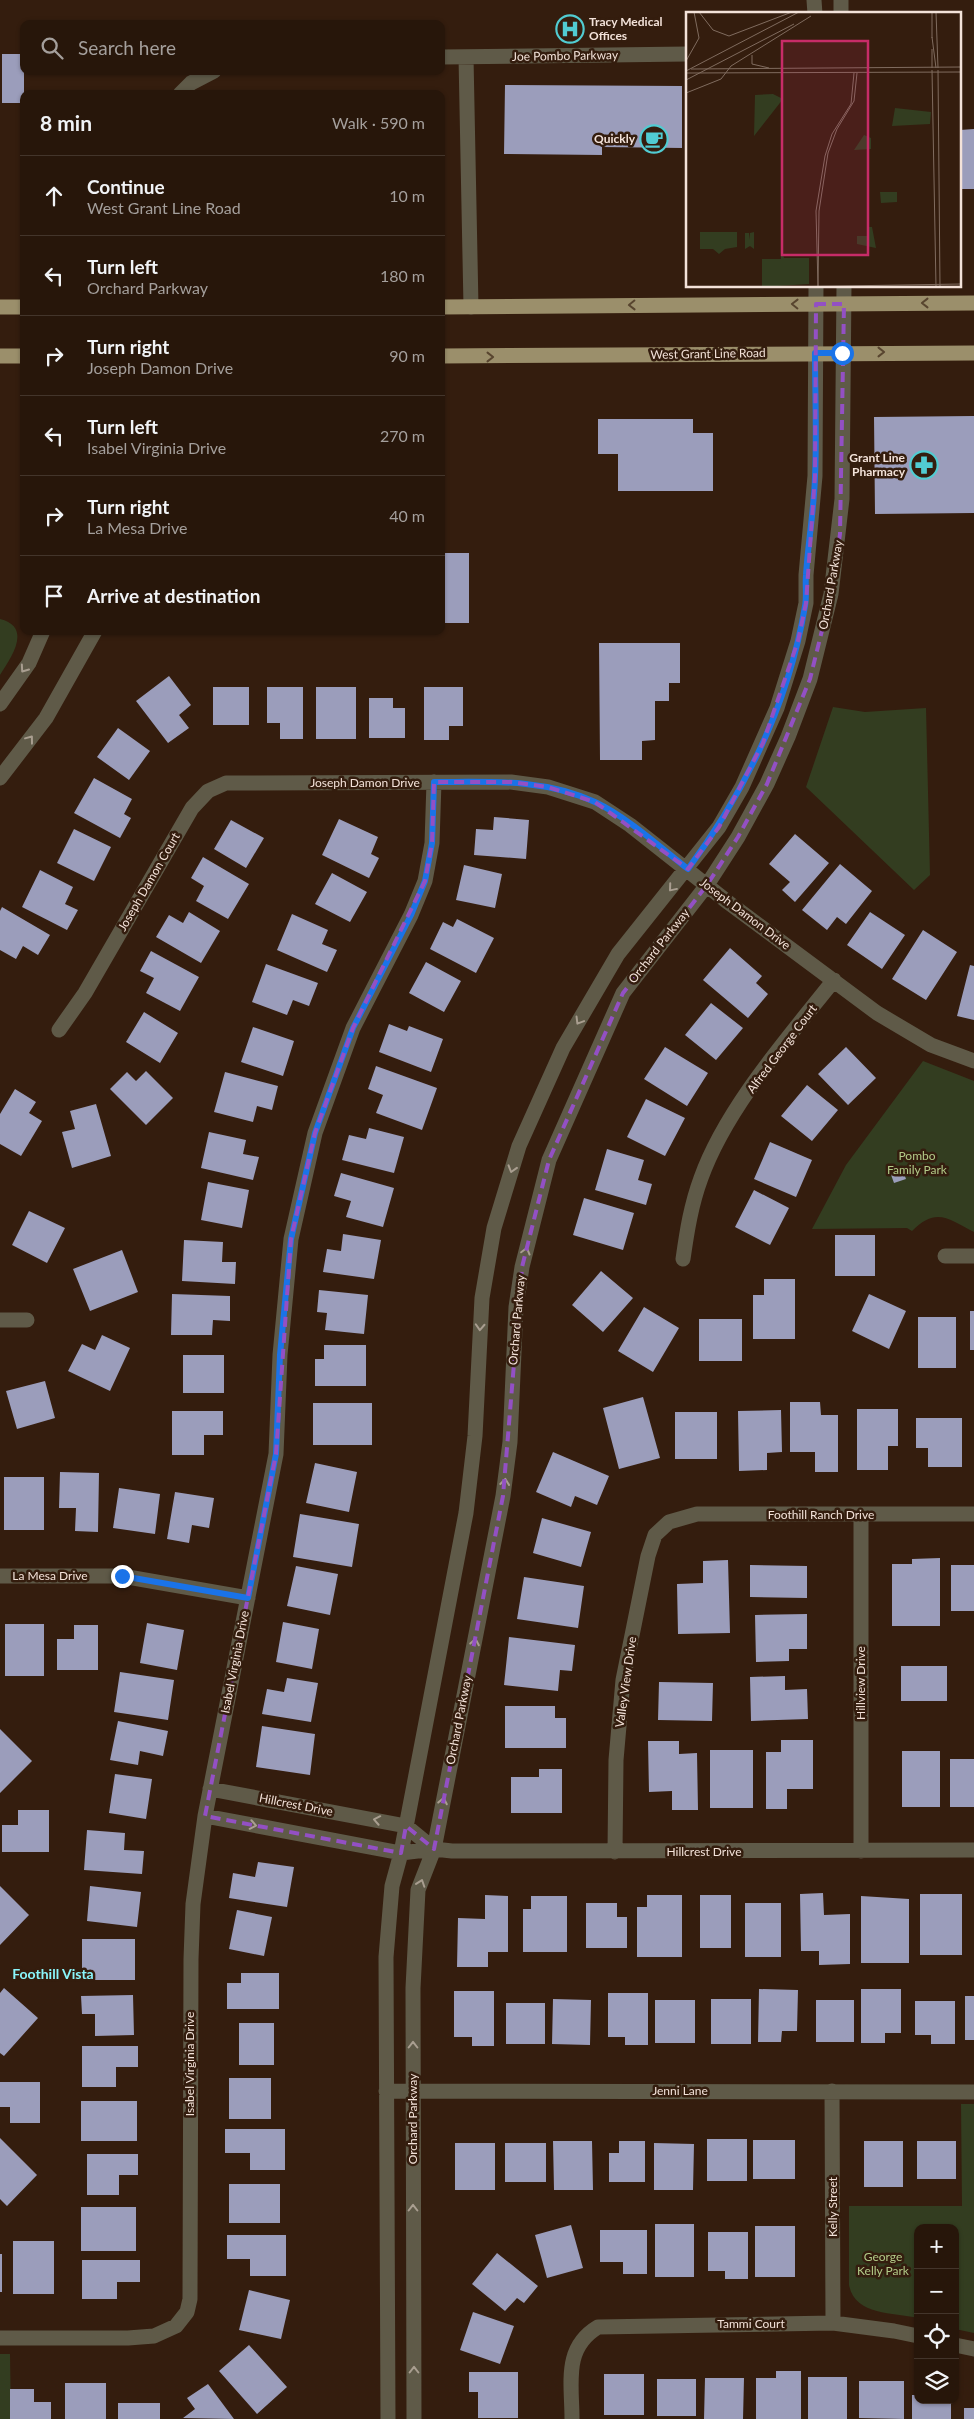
<!DOCTYPE html>
<meta charset="utf-8">
<style>
body{margin:0;font-family:Lato,sans-serif;background:#332318;color:#f1f3f6}
.controls{position:absolute;right:15px;bottom:15px;display:grid;overflow:hidden;border-radius:10px;box-shadow:0 1px 4px #0004}
.controls button{width:45px;height:45px;display:grid;place-items:center;padding:0;border:0;border-bottom:1px solid #43352b;background:#27160a;color:#f1f3f6;font:25px sans-serif}
.stop{position:absolute;width:15px;height:15px;margin:-11px;border:4px solid #1a73e8;border-radius:50%;background:#fff}
.stop.end{background:#1a73e8;border-color:#fff;box-shadow:0 1px 5px #0008}
.list{margin:0;padding:0;list-style:none}
h2{display:flex;justify-content:space-between;align-items:center;height:65px;margin:0;padding:0 20px;font-size:21px}
h2 small{font-size:16px;font-weight:400;color:#a49f9c}
.list li{display:grid;grid-template-columns:32px 1fr auto;gap:15px;align-items:center;box-sizing:border-box;height:80px;padding:0 20px;border-top:1px solid #43352b}
.list b{display:block;font-size:19px;white-space:nowrap}
.list p{margin:0;font-size:16px;white-space:nowrap;color:#a49f9c}
.list em{font-size:16px;font-style:normal;color:#a49f9c}
.icon{flex:none;width:28px;height:28px;fill:none;stroke:currentColor;stroke-width:2;stroke-linecap:round;stroke-linejoin:round}
.map{position:relative;flex:none;width:974px;height:2419px;overflow:hidden}
.search{position:absolute;background:#27160a;box-shadow:0 1px 4px #0004;left:20px;top:20px;width:425px;height:55px;display:flex;align-items:center;gap:12px;box-sizing:border-box;padding:0 18px;border-radius:10px;color:#a49f9c;font-size:19px}
.panel{position:absolute;background:#27160a;box-shadow:0 1px 4px #0004;left:20px;top:90px;width:425px;height:545px;border-radius:10px}
.map>svg:first-child{display:block}
.green{fill:#333d20}
.building{fill:#9b9dbb}
.lines{fill:none;stroke-linecap:round;stroke-linejoin:round}
.minor{stroke:#5f5a48;stroke-width:15}
.major{stroke:#9b8f6b;stroke-width:15}
.oneway{stroke:#58452f}
.oneway2{stroke:#a99e90}
.route{stroke:#1a73e8;stroke-width:6}
.marked{fill:none;stroke:#9350c4;stroke-width:4;stroke-dasharray:10 6;stroke-linejoin:round}
.labels{text-anchor:middle;stroke-width:5;stroke-linejoin:round;paint-order:stroke}
.poi-label{font-size:12px;font-weight:bold;fill:#f3e2d9;stroke:#341d0e;text-anchor:end}
.street-label{font-size:12px;fill:#f3e2d9;stroke:#341d0e}
.park-label{font-size:12px;fill:#b2ca88;stroke:#341d0e}
.neighbourhood-label{font-size:14px;font-weight:bold;fill:#8af6fb;stroke:#341d0e}
.inset-road{fill:none;stroke:#806c5f;stroke-width:1}
.view{fill:#c72c68;fill-opacity:0.15;stroke:#c72c68;stroke-width:2.5}
.inset-edge{fill:none;stroke:#f3e2d9;stroke-width:2.5}
</style>
<div class="map">
<svg width="974" height="2419" viewBox="0 0 974 2419">
<rect width="100%" height="100%" fill="#341d0e"/>
<!-- green -->
<path class="green" d="M0,619C33,627 11,658 0,675Z
M833,707L865,712L926,708L930,875L914,890L806,787Z
M923,1061L974,1081V1232C949,1220 937,1206 912,1231L907,1228L812,1229L846,1165Z
M961,2104H974V2333L955,2329V2228H918V2318C893,2312 855,2316 849,2285V2206H962Z
M0,2354H10L11,2419H0Z"/>
<!-- building -->
<path class="building" d="M2,54H24V103H2Z
M505,85L682,86V148L602,147V155L504,154Z
M974,129V189H960V130Z
M974,416V513L875,514L874,417Z
M598,419H693V433H713V491H618V454H598Z
M441,553H469V623H441Z
M599,643H680V683H669V701H655V740L642,741V760H600Z
M169,676L191,705L179,715L189,728L168,743L136,701Z
M213,687H249V725H213Z
M267,687H303V739H280V723H267Z
M316,687H356V739H316Z
M424,687H463V726H449V740H424Z
M369,698H393V708H405V738H369Z
M118,728L150,751L129,780L97,757Z
M94,778L132,799L124,814L131,818L120,838L74,813Z
M494,817L529,820L526,859L474,855L476,829L493,830Z
M339,819L378,837L371,854L379,858L369,878L322,855Z
M231,820L264,838L246,868L214,849Z
M74,829L111,847L94,881L57,863Z
M795,834L829,863L795,902L782,890L790,882L769,864Z
M203,857L249,884L228,919L196,901L204,886L191,878Z
M840,864L872,891L846,924L837,917L827,930L802,910Z
M464,865L502,874L495,908L456,900Z
M40,870L73,887L65,904L78,910L67,930L22,907Z
M332,873L367,892L350,922L315,904Z
M2,907L50,935L38,955L23,946L16,959L0,950V911Z
M189,912L220,931L201,963L156,937L169,915L183,923Z
M870,912L905,935L882,969L847,945Z
M292,914L328,930L322,944L337,950L327,972L277,950Z
M457,919L494,938L476,973L430,949L443,922L453,927Z
M923,930L957,952L926,1000L892,979Z
M730,948L762,976L756,983L768,994L748,1018L703,980Z
M151,951L199,977L180,1011L146,993L154,978L140,971Z
M426,962L461,981L444,1012L409,993Z
M266,964L318,983L309,1006L293,1000L287,1015L252,1002Z
M970,965L974,966V1020L957,1016Z
M711,1003L743,1028L716,1060L685,1035Z
M144,1012L178,1033L160,1063L126,1042Z
M389,1024L407,1031L409,1026L443,1039L431,1072L379,1052Z
M253,1027L294,1041L283,1076L241,1062Z
M665,1047L708,1073L687,1106L644,1079Z
M846,1047L876,1078L848,1105L818,1074Z
M376,1066L437,1088L422,1130L376,1113L383,1095L368,1089Z
M146,1071L173,1098L146,1125L110,1089L127,1072L136,1081Z
M225,1072L278,1086L272,1110L257,1106L253,1122L214,1112Z
M807,1085L838,1110L812,1141L781,1116Z
M15,1089L36,1102L29,1113L42,1121L21,1156L0,1144V1114Z
M646,1099L685,1118L665,1156L627,1137Z
M96,1104L111,1156L72,1168L62,1132L75,1129L70,1111Z
M369,1128L404,1137L394,1173L342,1160L349,1135L366,1139Z
M209,1132L246,1140L243,1154L259,1157L253,1180L201,1168Z
M770,1142L812,1160L796,1197L754,1179Z
M607,1149L644,1160L638,1180L652,1184L646,1205L595,1190Z
M902,1168L906,1179L894,1183L890,1172Z
M341,1173L394,1188L383,1227L346,1217L351,1201L334,1196Z
M208,1182L249,1190L242,1228L201,1220Z
M754,1190L789,1208L770,1245L735,1227Z
M584,1198L634,1213L623,1250L573,1235Z
M29,1211L65,1228L47,1263L12,1245Z
M343,1234L381,1240L374,1279L323,1272L327,1249L341,1251Z
M835,1235H875V1276H835Z
M184,1240L223,1242L222,1262H236L235,1284L182,1281Z
M122,1250L138,1292L90,1311L73,1269Z
M601,1271L633,1298L603,1332L572,1305Z
M764,1279H795V1339H753V1295H764Z
M319,1290L368,1295L364,1334L325,1330L327,1313L317,1312Z
M172,1294L230,1296V1321L213,1320L212,1335H171Z
M869,1294L906,1311L889,1349L852,1331Z
M644,1307L679,1328L653,1372L618,1351Z
M970,1311H974V1350H970Z
M918,1317H956V1368H918Z
M699,1319H742V1361H699Z
M102,1335L130,1348L110,1391L68,1371L82,1344L95,1350Z
M324,1345H366V1386H315V1359H324Z
M183,1355H224V1393H183Z
M45,1381L55,1418L17,1429L6,1391Z
M643,1397L660,1458L619,1469L603,1408Z
M790,1402H820L821,1415H838V1472H815V1452H790Z
M313,1403H372V1445H313Z
M857,1409H898V1446H888V1470H857Z
M781,1410L782,1452L767,1453V1470L739,1471L738,1411Z
M172,1411H223V1435H204V1455H172Z
M675,1412H717V1459H675Z
M916,1418H962V1467H928V1448H916Z
M553,1452L609,1476L597,1505L575,1496L571,1507L536,1492Z
M315,1463L357,1472L349,1512L306,1503Z
M60,1472L99,1473L98,1532L75,1531L76,1508H59Z
M4,1477H44V1530H4Z
M119,1488L160,1494L155,1534L113,1528Z
M175,1492L214,1498L209,1528L192,1525L189,1543L167,1539Z
M300,1514L359,1524L352,1567L293,1557Z
M542,1518L591,1532L581,1567L533,1553Z
M940,1558V1626H892V1564H912V1559Z
M728,1560L730,1633L678,1634L677,1584L703,1583V1561Z
M750,1565L807,1566V1598L750,1597Z
M951,1565H974V1611H951Z
M296,1566L338,1574L330,1615L287,1606Z
M524,1577L584,1586L578,1628L517,1619Z
M807,1614V1649H789V1661L756,1662L755,1615Z
M283,1622L319,1629L312,1669L276,1662Z
M147,1623L184,1630L177,1670L140,1663Z
M5,1624H44V1676H5Z
M74,1625H98V1670H57V1639H74Z
M509,1637L575,1645L572,1671L560,1670L558,1691L504,1685Z
M901,1666H947V1701H901Z
M120,1672L174,1680L168,1720L114,1712Z
M785,1676V1690L807,1689L808,1719L751,1721L750,1677Z
M287,1678L318,1683L311,1722L262,1714L267,1689L284,1692Z
M659,1682L713,1683L712,1721L658,1720Z
M505,1706H555V1718H566V1748H505Z
M118,1721L168,1731L163,1756L140,1751L138,1765L110,1760Z
M262,1726L315,1734L310,1775L256,1767Z
M0,1729L32,1761L0,1793Z
M781,1740H813V1789H787V1809H766V1752H781Z
M648,1741H679V1754L697,1753L698,1810H672V1791L649,1792Z
M710,1750H753V1808H710Z
M902,1751H940V1807H902Z
M950,1759H974V1807H950Z
M539,1769H562V1813H511V1777H539Z
M115,1774L152,1779L146,1819L109,1813Z
M18,1810H49V1852H2V1825H18Z
M87,1830L125,1833L124,1850L144,1851L142,1874L84,1870Z
M258,1862L294,1867L287,1907L229,1898L233,1873L255,1877Z
M0,1886L29,1915L0,1945Z
M90,1886L141,1892L137,1927L87,1921Z
M823,1893L824,1915L850,1914V1964L819,1965V1951H801L800,1894Z
M920,1894H962V1955H920Z
M485,1895L508,1896V1952H488V1967H457L458,1918L485,1919Z
M647,1895H682V1957H637V1907H647Z
M700,1895H731V1948H700Z
M531,1896H567V1952H523V1909H531Z
M861,1896L909,1899V1963H861Z
M586,1903H617V1917H627V1948H586Z
M745,1903H781V1957H745Z
M237,1910L272,1917L264,1956L229,1949Z
M82,1939H135V1980H82Z
M241,1973H279V2009H227V1983H241Z
M4,1988L38,2018L4,2056L0,2053V1993Z
M759,1989L798,1990L797,2031H782L781,2042H758Z
M861,1989H901V2033H885V2043H861Z
M454,1991H494V2046H472V2037H454Z
M608,1993H648V2045H625V2037H608Z
M133,1995L134,2035L95,2036V2014H82L81,1996Z
M965,1996H974V2040H965Z
M553,1999L591,2000L590,2045L552,2044Z
M711,1999H751V2044H711Z
M655,2000H695V2043H655Z
M816,2000H854V2042H816Z
M915,2001H955V2044H931V2035H915Z
M506,2003H545V2044H506Z
M239,2023H274V2065H239Z
M82,2046H138V2067H116V2087H82Z
M229,2078H271V2119H229Z
M0,2082H40V2123H10V2107H0Z
M81,2101H137V2141H81Z
M225,2129H285V2170H250V2153H225Z
M0,2138L37,2175L7,2206L0,2199Z
M707,2139H747V2181H707Z
M753,2140H795V2179H753Z
M553,2141H592L593,2190H554Z
M619,2141H645V2182H609V2153H619Z
M864,2141H903V2187H864Z
M917,2141H956V2179H917Z
M455,2143H495V2190H455Z
M505,2143H546V2182H505Z
M654,2143L694,2144L693,2190H654Z
M87,2154H138V2175H119V2195H87Z
M229,2184H280V2223H229Z
M81,2207H136V2251H81Z
M655,2224H694V2277H655Z
M571,2225L583,2268L547,2278L535,2235Z
M755,2226H795V2277H755Z
M600,2230H647V2274H623V2262H600Z
M708,2232H748V2279H725V2271H708Z
M227,2235H286V2276H250V2259H227Z
M13,2241H54V2294H13Z
M497,2253L538,2286L524,2303L517,2298L505,2311L472,2284Z
M0,2254H2V2292H0Z
M82,2260H140V2282H117V2299H82Z
M249,2290L290,2300L281,2339L239,2330Z
M473,2312L514,2326L500,2364L460,2350Z
M249,2345L287,2387L257,2414L219,2371Z
M776,2371H801V2419H756V2378H776Z
M469,2372H518V2418H478V2392H469Z
M604,2374H644V2415H604Z
M808,2377H847V2419H808Z
M705,2378H744L743,2419H704Z
M657,2379H696V2416H657Z
M859,2381H904V2419L859,2418Z
M65,2383H106V2419H65Z
M208,2384L234,2419L183,2418L195,2409L187,2398Z
M10,2389H34V2402H51V2419H10Z
M912,2395H918V2400H951V2419H912Z
M118,2403H160V2419H118Z
M964,2408H974V2419H964Z"/>
<g class="lines">
<!-- minor -->
<path class="minor" d="M814,0L815,14
M841,14V0
M441,57L688,54
M466,57L471,307
M180,94L191,83L214,71
M0,704L29,663L43,631
M0,778L46,718L95,631
M59,1030L85,993L192,808L208,791L226,783L511,782L548,787L595,802L630,825L729,903L877,1013L931,1045L974,1061
M945,1256H974
M683,1259C687,1231 691,1205 701,1178C726,1108 788,1038 834,980
M0,1320H27
M861,1515V1851
M0,1576H122L248,1598
M210,1789L406,1826L434,1849
M205,1816L401,1853L434,1849L452,1851L974,1850
M615,1852L616,1760L623,1680L648,1556L655,1535L669,1522L697,1514H974
M386,2091L974,2092
M832,2091L833,2323
M0,2338H128L154,2336L176,2326L187,2312L190,2299L191,1959L193,1904L205,1816L276,1454L280,1355L291,1239L315,1133L353,1028L411,915L425,881L432,843L434,782
M955,2345L974,2349
M388,2419L386,1957L392,1886L401,1853L466,1513L475,1436L482,1298L494,1228L519,1146L563,1048L618,954L719,827L742,787L777,708L798,641L806,603V575L815,476L816,286
M414,2419L413,1988L418,1890L434,1849L503,1496L510,1442L516,1307L522,1267L549,1160L623,993L707,885L738,837L767,784L788,737L810,679L831,594L842,499L844,286
M572,2419C572,2383 563,2348 598,2327L833,2323L894,2331L918,2336"/>
<!-- major -->
<path class="major" d="M0,307H24
M441,307L974,303
M0,356H24
M441,356L974,353"/>
</g>
<!-- one-way arrows -->
<defs><path id="oneway-chevron" d="M-2-3.5L2.5 0L-2 3.5" fill="none" stroke-width="1.6" stroke-linecap="round" stroke-linejoin="round" transform="scale(1.25)"/></defs>
<g class="oneway">
<use href="#oneway-chevron" transform="translate(925 303) rotate(180)"/>
<use href="#oneway-chevron" transform="translate(795 304) rotate(-179)"/>
<use href="#oneway-chevron" transform="translate(632 305) rotate(179)"/>
<use href="#oneway-chevron" transform="translate(881 352)"/>
<use href="#oneway-chevron" transform="translate(490 357)"/>
</g>
<g class="oneway2">
<use href="#oneway-chevron" transform="translate(24 669) rotate(125)"/>
<use href="#oneway-chevron" transform="translate(30 739) rotate(-53)"/>
<use href="#oneway-chevron" transform="translate(672 888) rotate(130)"/>
<use href="#oneway-chevron" transform="translate(579 1021) rotate(121)"/>
<use href="#oneway-chevron" transform="translate(512 1169) rotate(107)"/>
<use href="#oneway-chevron" transform="translate(526 1251) rotate(-75)"/>
<use href="#oneway-chevron" transform="translate(480 1327) rotate(93)"/>
<use href="#oneway-chevron" transform="translate(505 1482) rotate(-83)"/>
<use href="#oneway-chevron" transform="translate(475 1642) rotate(-79)"/>
<use href="#oneway-chevron" transform="translate(443 1801) rotate(-79)"/>
<use href="#oneway-chevron" transform="translate(377 1820) rotate(-169)"/>
<use href="#oneway-chevron" transform="translate(253 1825) rotate(11)"/>
<use href="#oneway-chevron" transform="translate(421 1883) rotate(-71)"/>
<use href="#oneway-chevron" transform="translate(413 2045) rotate(-90)"/>
<use href="#oneway-chevron" transform="translate(413 2208) rotate(-90)"/>
<use href="#oneway-chevron" transform="translate(414 2370) rotate(-90)"/>
</g>
<g class="lines">
<!-- route -->
<path class="route" d="M122,1576L248,1598L276,1454L280,1355L291,1239L315,1133L353,1028L411,915L425,881L432,843L434,782C488,782 544,778 595,802C627,817 660,847 688,869C746,790 789,703 805,606C807,596 805,585 806,575C808,543 814,510 815,477C817,436 815,394 815,353H842"/>
</g>
<!-- marked area -->
<path class="marked" d="M816,304H844L840,534L831,594L810,679L767,784L738,837L707,885L623,993L549,1160L522,1267L503,1496L434,1849L406,1826L401,1853L205,1816L276,1454L291,1239L315,1133L353,1028L425,881L432,843L434,782H511L548,787L595,802L688,869L719,827L763,743L798,641L806,603L815,476Z"/>
<!-- icons -->
<defs>
<g id="hospital-ring" transform="scale(1.4375)"><circle r="9.5" fill="#341d0e" stroke="#51ccd2" stroke-width="1.5"/><path d="M-5-5h3v3.5h4V-5h3V5h-3V1.5h-4V5h-3Z" fill="#51ccd2"/></g>
<g id="cafe-ring" transform="scale(1.4375)"><circle r="9.5" fill="#341d0e" stroke="#51ccd2" stroke-width="1.5"/><path d="M-5.5-4.5H6V0H3Q3 3.5 0 3.5H-2.5Q-5.5 3.5-5.5 0ZM3-3.2v2h1.7v-2ZM-6 4.5H4V6H-6Z" fill="#51ccd2"/></g>
<g id="pharmacy-ring" transform="scale(1.4375)"><circle r="9.5" fill="#341d0e" stroke="#51ccd2" stroke-width="1.5"/><path d="M-2-6h4v4h4v4h-4v4h-4v-4h-4v-4h4Z" fill="#51ccd2"/></g>
</defs>
<g fill-rule="evenodd">
<use href="#hospital-ring" x="570" y="29"/>
<use href="#cafe-ring" x="654" y="139"/>
<use href="#pharmacy-ring" x="924" y="465"/>
</g>
<g class="labels">
<!-- poi labels -->
<g class="poi-label">
<text x="589" y="26" text-anchor="start">Tracy Medical<tspan x="589" dy="14">Offices</tspan></text>
<text x="635" y="143">Quickly</text>
<text x="905" y="462">Grant Line<tspan x="905" dy="14">Pharmacy</tspan></text>
</g>
<!-- street labels -->
<g class="street-label">
<text transform="translate(565 56) rotate(-1)" y="4">Joe Pombo Parkway</text>
<text transform="translate(708 354) rotate(-1)" y="4">West Grant Line Road</text>
<text transform="translate(831 585) rotate(-80)" y="4">Orchard Parkway</text>
<text x="365" y="787">Joseph Damon Drive</text>
<text transform="translate(149 882) rotate(-60)" y="4">Joseph Damon Court</text>
<text transform="translate(745 914) rotate(37)" y="4">Joseph Damon Drive</text>
<text transform="translate(659 946) rotate(-52)" y="4">Orchard Parkway</text>
<text transform="translate(782 1049) rotate(-53)" y="4">Alfred George Court</text>
<text transform="translate(517 1320) rotate(-85)" y="4">Orchard Parkway</text>
<text x="821" y="1519">Foothill Ranch Drive</text>
<text x="50" y="1580">La Mesa Drive</text>
<text transform="translate(235 1662) rotate(-79)" y="4">Isabel Virginia Drive</text>
<text transform="translate(626 1682) rotate(-82)" y="4">Valley View Drive</text>
<text transform="translate(861 1683) rotate(-90)" y="4">Hillview Drive</text>
<text transform="translate(459 1720) rotate(-79)" y="4">Orchard Parkway</text>
<text transform="translate(296 1805) rotate(11)" y="4">Hillcrest Drive</text>
<text x="704" y="1856">Hillcrest Drive</text>
<text transform="translate(190 2064) rotate(-90)" y="4">Isabel Virginia Drive</text>
<text x="680" y="2095">Jenni Lane</text>
<text transform="translate(413 2119) rotate(-90)" y="4">Orchard Parkway</text>
<text transform="translate(833 2207) rotate(-90)" y="4">Kelly Street</text>
<text x="751" y="2328">Tammi Court</text>
</g>
<!-- park labels -->
<g class="park-label">
<text x="917" y="1160">Pombo<tspan x="917" dy="14">Family Park</tspan></text>
<text x="883" y="2261">George<tspan x="883" dy="14">Kelly Park</tspan></text>
</g>
<!-- neighbourhood labels -->
<g class="neighbourhood-label">
<text x="53" y="1979">Foothill Vista</text>
</g>
</g>
<!-- overview -->
<g transform="translate(686 12)">
<rect width="275" height="275" fill="#341d0e"/>
<path d="M87,82L97,87L68,124L69,83ZM209,96L245,100L244,112L206,114ZM178,123L185,126V137L168,138ZM194,180H211V190L195,191ZM181,215H186L190,236L171,232V224H181ZM14,220H51V235L39,237L33,242L27,237H14ZM68,220V237L64,234L59,237V221H63L64,228V221ZM95,237L98,246H123V272L76,275V247H95Z" fill="#333d20"/>
<path class="inset-road" d="M13,0L27,18L43,24L106,0M250,0L252,56M246,25L250,56M246,26V0M246,37V56M66,43V52L83,56M0,49L13,26L8,0M5,57L275,55M246,58L250,275M252,58L254,275M0,59L113,0M0,61L275,60M0,68L108,12M0,81L35,67L45,54L125,4M132,274L130,199L139,144L146,122L165,92L168,61M132,274L133,199L142,141L151,117L168,89L171,61M95,275L275,272"/>
<path class="view" d="M96,29H182V243H96Z"/>
<rect width="275" height="275" class="inset-edge"/>
</g>
</svg>
<div class="controls">
<button>+</button>
<button>−</button>
<button><svg class="icon" aria-label="locate" viewBox="0 0 24 24"><circle cx="12" cy="12" r="6"/><path d="M12 2v4M12 18v4M2 12h4M18 12h4"/></svg></button>
<button><svg class="icon" aria-label="layers" viewBox="0 0 24 24"><path d="M12 4l9 5-9 5-9-5zM3 14l9 5 9-5"/></svg></button>
</div>
<div class="stop" style="left:842px;top:353px"></div>
<div class="stop end" style="left:122px;top:1576px"></div>
<div class="search"><svg class="icon" aria-label="search" viewBox="0 0 24 24"><circle cx="10" cy="10" r="6"/><path d="M15 15l6 6"/></svg>Search here</div>
<section class="panel">
<h2>8 min<small>Walk · 590 m</small></h2>
<ul class="list">
<li><svg class="icon" aria-label="ahead" viewBox="0 0 24 24"><path d="M12 20V5M6 11l6-6 6 6"/></svg><div><b>Continue</b><p>West Grant Line Road</p></div><em>10 m</em></li>
<li><svg class="icon" aria-label="left" viewBox="0 0 24 24"><path d="M17 20v-9H6M10 6l-5 5 5 5"/></svg><div><b>Turn left</b><p>Orchard Parkway</p></div><em>180 m</em></li>
<li><svg class="icon" aria-label="right" viewBox="0 0 24 24"><path d="M7 20v-9h11M14 6l5 5-5 5"/></svg><div><b>Turn right</b><p>Joseph Damon Drive</p></div><em>90 m</em></li>
<li><svg class="icon" aria-label="left" viewBox="0 0 24 24"><path d="M17 20v-9H6M10 6l-5 5 5 5"/></svg><div><b>Turn left</b><p>Isabel Virginia Drive</p></div><em>270 m</em></li>
<li><svg class="icon" aria-label="right" viewBox="0 0 24 24"><path d="M7 20v-9h11M14 6l5 5-5 5"/></svg><div><b>Turn right</b><p>La Mesa Drive</p></div><em>40 m</em></li>
<li><svg class="icon" aria-label="arrive" viewBox="0 0 24 24"><path d="M6 21V4h12l-3 4 3 4H6"/></svg><div><b>Arrive at destination</b></div></li>
</ul>
</section>
</div>
